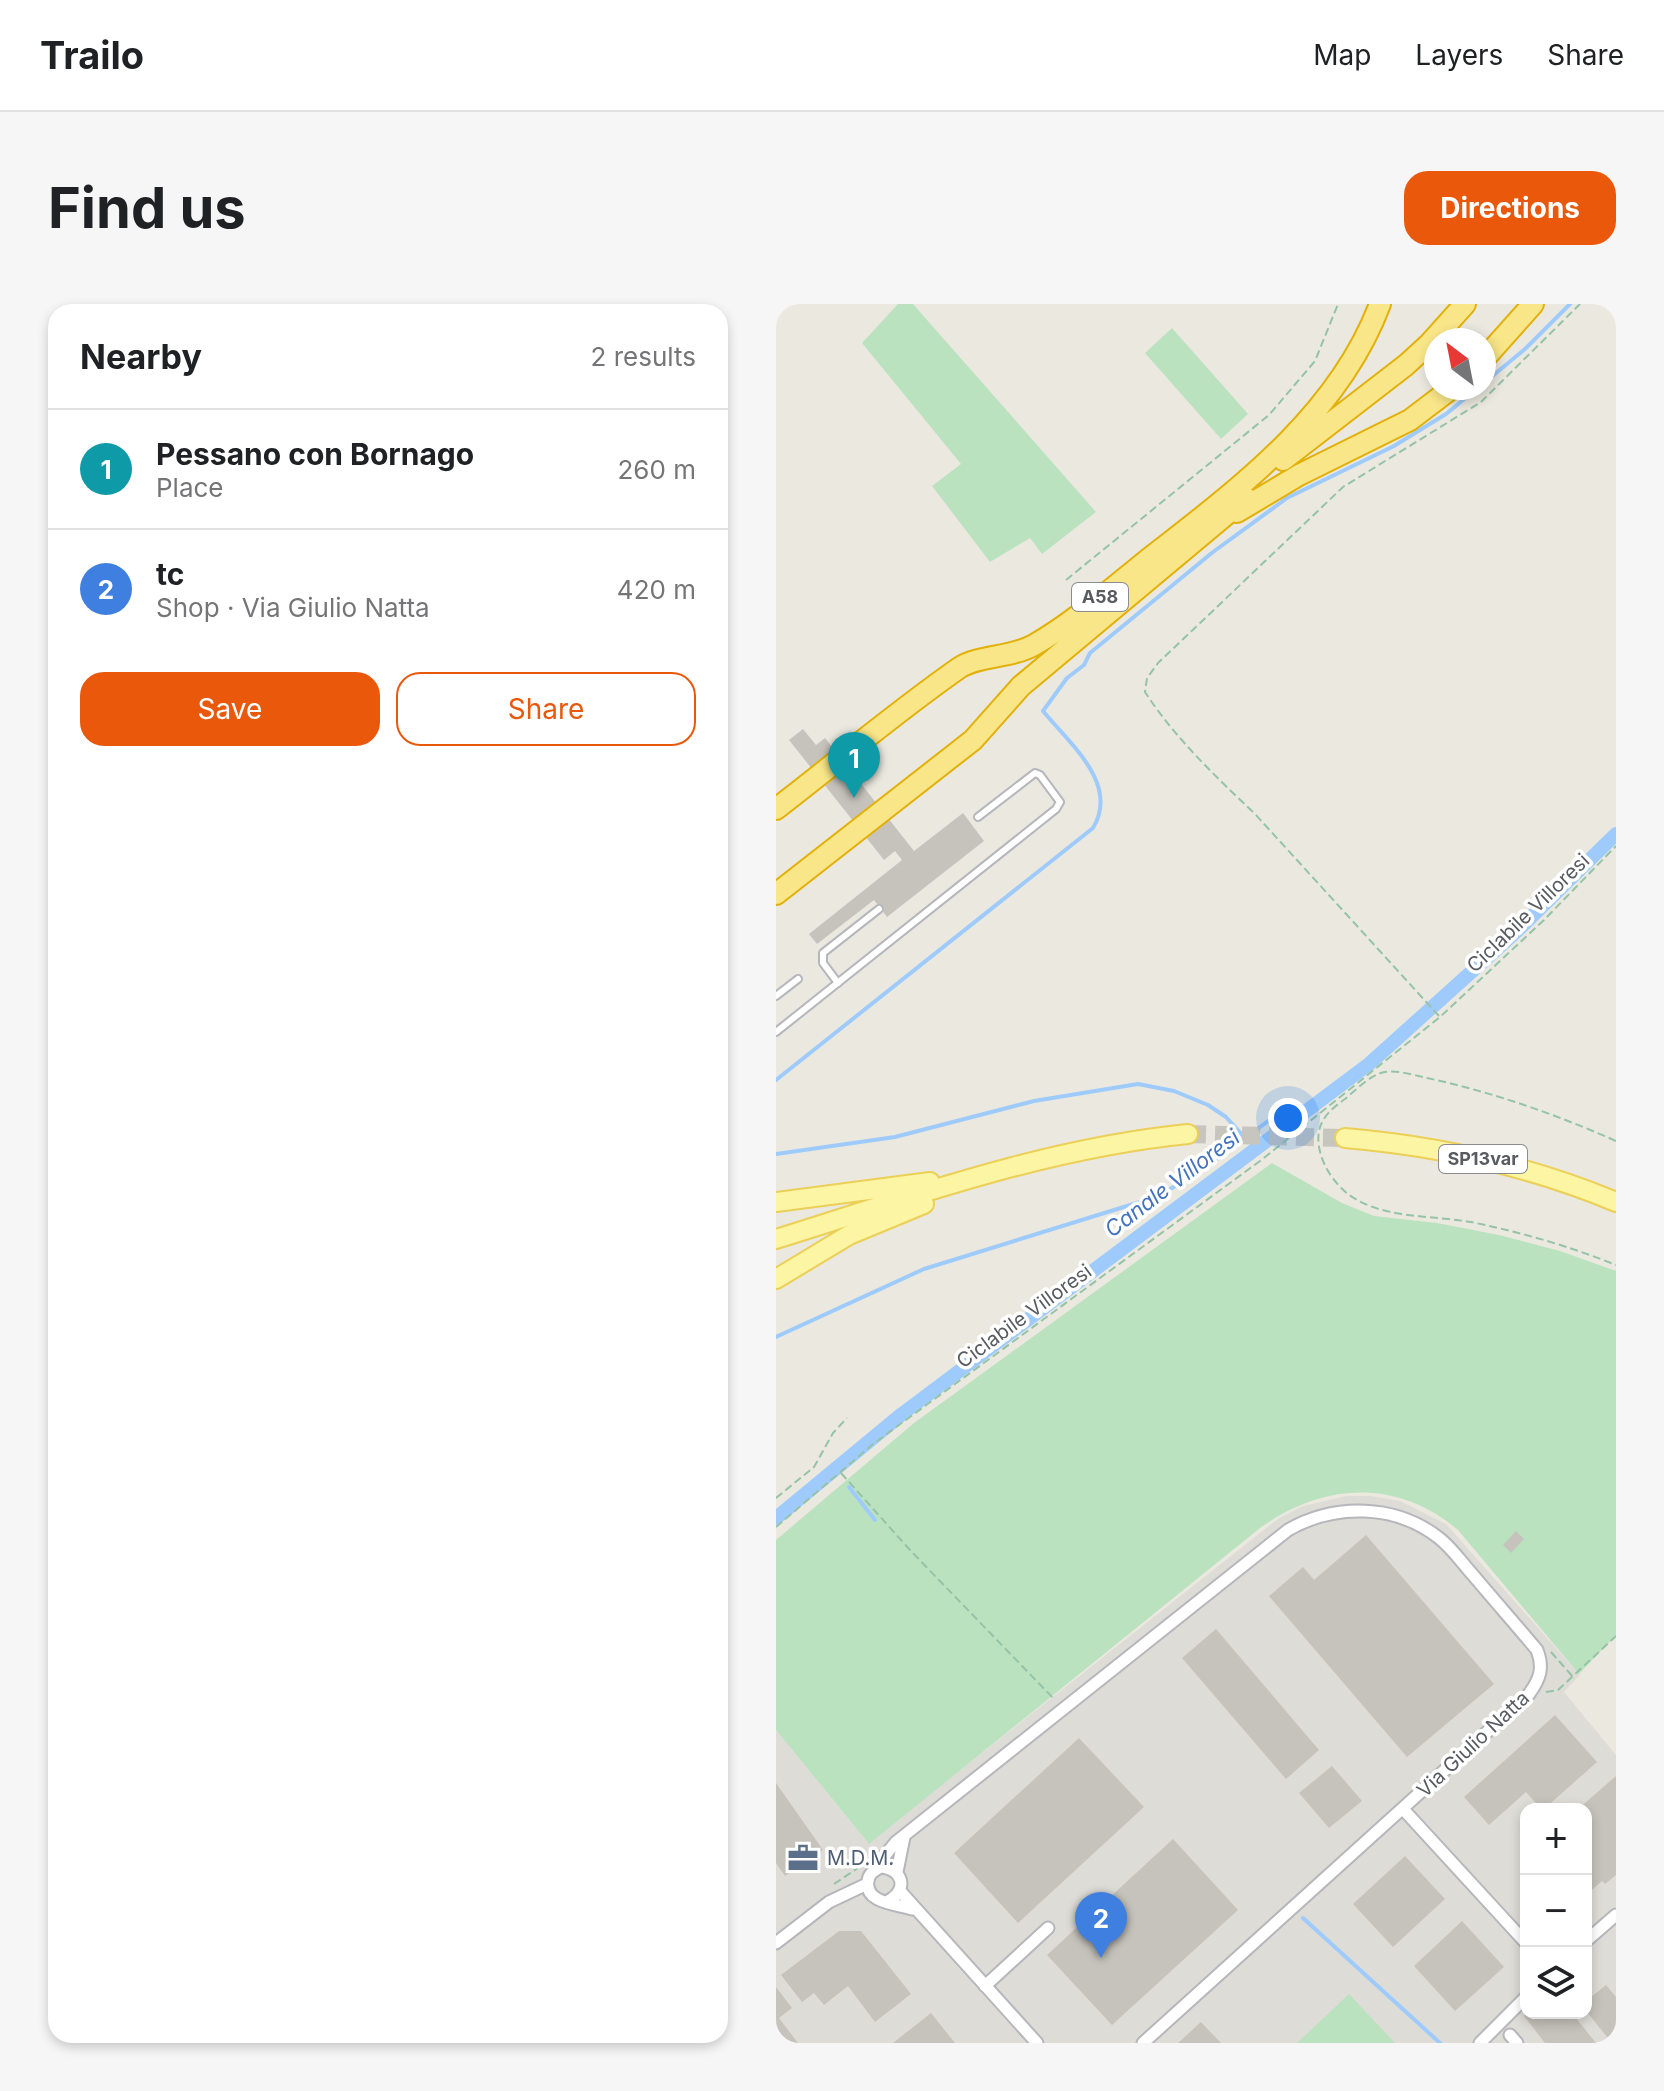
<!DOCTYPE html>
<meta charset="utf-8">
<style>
body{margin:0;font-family:Inter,sans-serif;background:#f6f6f6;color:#202124}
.controls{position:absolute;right:24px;bottom:24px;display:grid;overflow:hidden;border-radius:16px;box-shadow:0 4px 12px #0003}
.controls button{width:72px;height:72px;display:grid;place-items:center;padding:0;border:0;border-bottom:2px solid #e0e0e0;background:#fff;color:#202124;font:40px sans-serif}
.compass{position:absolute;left:648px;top:24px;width:72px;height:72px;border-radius:50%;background:#fff;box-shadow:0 4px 12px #0003;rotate:328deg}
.you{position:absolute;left:512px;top:814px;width:28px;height:28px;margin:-20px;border:6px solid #fff;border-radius:50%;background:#1a73e8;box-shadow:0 0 0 12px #1a73e833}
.badge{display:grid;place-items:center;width:52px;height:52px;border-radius:50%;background:#ea580c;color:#fff;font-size:26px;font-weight:700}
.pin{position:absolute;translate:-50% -66px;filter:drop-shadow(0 2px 4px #0008)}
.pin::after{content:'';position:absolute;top:42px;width:28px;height:24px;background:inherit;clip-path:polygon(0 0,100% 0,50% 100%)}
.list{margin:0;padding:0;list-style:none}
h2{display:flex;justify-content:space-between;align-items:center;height:104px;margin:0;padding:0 32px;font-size:34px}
h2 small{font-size:26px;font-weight:400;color:#757577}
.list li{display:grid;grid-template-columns:52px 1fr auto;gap:24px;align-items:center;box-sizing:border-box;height:120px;padding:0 32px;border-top:2px solid #e0e0e0}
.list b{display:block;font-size:30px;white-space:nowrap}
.list p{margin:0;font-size:26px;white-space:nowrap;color:#757577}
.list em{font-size:26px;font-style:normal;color:#757577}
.actions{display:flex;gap:16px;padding:24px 32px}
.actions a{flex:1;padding:18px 0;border:2px solid #ea580c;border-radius:24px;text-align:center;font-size:28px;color:#ea580c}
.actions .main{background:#ea580c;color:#fff}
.icon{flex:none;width:44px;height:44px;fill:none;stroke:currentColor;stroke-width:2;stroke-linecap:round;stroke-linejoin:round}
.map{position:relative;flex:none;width:840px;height:1739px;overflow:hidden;border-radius:24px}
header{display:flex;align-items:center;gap:48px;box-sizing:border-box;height:112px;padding:0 40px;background:#fff;border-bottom:2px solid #e0e0e0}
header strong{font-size:38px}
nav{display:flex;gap:44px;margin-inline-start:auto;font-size:28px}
.intro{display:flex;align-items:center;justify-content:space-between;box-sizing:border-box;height:192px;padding:0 48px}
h1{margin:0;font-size:56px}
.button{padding:20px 36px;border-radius:24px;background:#ea580c;color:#fff;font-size:28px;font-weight:700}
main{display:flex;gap:48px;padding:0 48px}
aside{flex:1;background:#fff;border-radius:24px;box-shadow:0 4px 12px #0003}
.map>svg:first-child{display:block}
.industrial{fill:#dedcd7;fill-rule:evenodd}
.green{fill:#bbe2bf}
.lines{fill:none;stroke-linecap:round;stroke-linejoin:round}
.stream{stroke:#9ecbfc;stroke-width:4}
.canal{stroke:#9ecbfc;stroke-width:14}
.building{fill:#c6c3bc}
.primary-tunnel{stroke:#c6c6bf;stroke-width:18;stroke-dasharray:18 9;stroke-linecap:butt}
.lane-casing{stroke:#b5b7bc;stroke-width:10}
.street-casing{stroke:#b5b7bc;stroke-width:15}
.primary-casing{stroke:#eccf57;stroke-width:22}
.highway-casing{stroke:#e2b008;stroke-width:24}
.path{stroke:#95c3a6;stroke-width:2;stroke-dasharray:8 4;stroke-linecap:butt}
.lane{stroke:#fff;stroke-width:6}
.street{stroke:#fff;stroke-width:11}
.primary{stroke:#fcf5a3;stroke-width:18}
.highway{stroke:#f9e688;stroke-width:20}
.labels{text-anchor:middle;stroke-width:7;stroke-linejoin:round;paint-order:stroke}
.shield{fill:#fff;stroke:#8a8c90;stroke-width:2}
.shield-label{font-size:18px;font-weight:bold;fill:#585b60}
.street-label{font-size:20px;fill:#585b60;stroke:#fff}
.service-label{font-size:20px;fill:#4e5e75;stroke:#fff;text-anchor:start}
.water-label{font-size:22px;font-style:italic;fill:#4374bd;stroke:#fff}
</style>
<header>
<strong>Trailo</strong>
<nav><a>Map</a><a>Layers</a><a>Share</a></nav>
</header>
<div class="intro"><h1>Find us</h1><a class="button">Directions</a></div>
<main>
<aside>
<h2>Nearby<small>2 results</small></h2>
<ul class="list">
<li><span class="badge" style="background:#0f9aa8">1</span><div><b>Pessano con Bornago</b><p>Place</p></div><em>260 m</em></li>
<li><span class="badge" style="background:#3f7fe0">2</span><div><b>tc</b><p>Shop · Via Giulio Natta</p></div><em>420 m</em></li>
</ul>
<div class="actions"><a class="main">Save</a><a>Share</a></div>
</aside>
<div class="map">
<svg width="840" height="1739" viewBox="0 0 840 1739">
<rect width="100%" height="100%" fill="#ebe9df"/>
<!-- industrial -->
<path class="industrial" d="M570,1192H595L624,1197L670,1220L804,1371L788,1388L840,1451V1739H0V1426L92,1539L503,1214L527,1202ZM750,1505H810V1709H750Z"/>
<!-- green -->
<path class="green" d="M122,0H137L320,208L266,250L254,234L214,258L156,182L185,160L86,39Z
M396,24L472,110L445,135L369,49Z
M496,859L566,899L598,912L661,919L723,931L784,947L840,967V1331L803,1370L682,1226C620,1174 547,1179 484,1224L93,1540L0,1426V1236L138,1119Z
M573,1690L619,1739H521Z"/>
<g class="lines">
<!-- stream -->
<path class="stream" d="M708,79L749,45L794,0
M0,776L317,524C344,480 293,439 267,407L291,374L308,361L314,349L437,248L511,194L618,142L670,110L702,84
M0,850L119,833L258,797L362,780L398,787L432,801L450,813L469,834
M0,1033L148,965L380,893L417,872L506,807
M73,1183L99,1216
M527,1614L664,1739"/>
<!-- canal -->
<path class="canal" d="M0,1214L126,1110L593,760L742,626L840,530"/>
</g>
<!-- building -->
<path class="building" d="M27,425L40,441L49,434L138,547L187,509L208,537L111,613L98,596L41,640L33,630L126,556L119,547L108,556L13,436Z
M740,1227L748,1235L735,1249L727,1241Z
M590,1231L718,1380L631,1453L493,1292L527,1263L538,1276Z
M440,1325L543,1446L510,1475L406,1354Z
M779,1411L821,1458L768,1505H765L750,1488L713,1521L688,1493Z
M303,1434L368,1503L242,1619L178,1549Z
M556,1462L586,1497L553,1524L523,1489Z
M840,1472V1571L829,1580L826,1577L810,1591V1505H802Z
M0,1479L47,1546L9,1572L0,1559Z
M397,1535L462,1606L336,1721L271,1651Z
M629,1552L669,1595L617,1643L577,1600Z
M686,1617L728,1663L679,1707L638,1662Z
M63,1627H85L135,1690L99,1718L72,1682L48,1701L38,1689L26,1698L5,1671Z
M830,1681L840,1693V1739H836L810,1707V1697Z
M0,1683L16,1704L3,1714L22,1739H0Z
M155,1709L179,1739H117Z
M751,1709H796L820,1739H769L748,1712Z
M425,1718L445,1739H402Z"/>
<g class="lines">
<!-- primary-tunnel -->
<path class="primary-tunnel" d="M412,830L569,834"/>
<!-- lane casing -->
<g class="lane-casing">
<path id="lane" d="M62,679L47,659V649L103,605
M0,692L22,675
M0,728L280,505L284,498L264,471L259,469L202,513"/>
</g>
<!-- street casing -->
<g class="street-casing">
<path id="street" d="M627,1505L750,1639
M104,1563L110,1550L120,1538L512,1226C559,1199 620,1200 663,1234C676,1244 686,1259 697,1271C718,1296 740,1321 761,1346C768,1364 764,1375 753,1390L367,1739
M121,1568L128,1533
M124,1587L261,1739
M112,1597C133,1586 127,1564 104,1563C98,1567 93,1569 92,1577C88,1599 121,1600 136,1605
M810,1637L840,1611
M0,1639L53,1598L91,1580
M209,1682L272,1624
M734,1731L741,1739
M704,1739L750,1693"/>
</g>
<!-- primary casing -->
<g class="primary-casing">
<path id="primary" d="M569,834C662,842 754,862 840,898
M0,898L154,878
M0,935C135,893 270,844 412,830
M0,975L73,931L148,900"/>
</g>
<!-- highway casing -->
<g class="highway-casing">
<path id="highway" d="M708,55L757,0
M507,156L630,61L654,39L689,0
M461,208L523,171L634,116L676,84
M0,505C61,458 120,408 183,364C203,351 235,354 258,341C298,318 334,286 370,257C461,186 562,112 604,0
M0,590L197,436L245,382L470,194"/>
</g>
<!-- path -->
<path class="path" d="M290,276L493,111L539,57L562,0
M663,712L479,510C439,472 399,434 369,388L371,374L382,359L567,183L705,98L804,0
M840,837C779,810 716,788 651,774C638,771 622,766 609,768C595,770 580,786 569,795C558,803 546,812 543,827C539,850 554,876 572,890C605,915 655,911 695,918C744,928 793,942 840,961
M65,1169L134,1246L277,1394
M0,1194L38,1163L57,1129L71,1114
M0,1223L97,1140L484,857L664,713L768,616L840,542
M775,1348L797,1373
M770,1388L782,1386L840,1332
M58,1580L82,1564"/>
<!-- lane -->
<use href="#lane" class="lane"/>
<!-- street -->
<use href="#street" class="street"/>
<!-- primary -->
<use href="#primary" class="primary"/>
<!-- highway -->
<use href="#highway" class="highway"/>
</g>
<!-- icons -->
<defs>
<g id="office-bare" transform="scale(2.4)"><path d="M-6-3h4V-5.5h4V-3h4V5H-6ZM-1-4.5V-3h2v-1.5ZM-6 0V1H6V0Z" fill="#5c6f8a" stroke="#fff" stroke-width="2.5" paint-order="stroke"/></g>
</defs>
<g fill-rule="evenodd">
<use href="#office-bare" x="27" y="1554"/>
</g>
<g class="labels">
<!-- shield labels -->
<g class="shield">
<rect x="296" y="279" width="56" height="28" rx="6"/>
<rect x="663" y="841" width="88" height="28" rx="6"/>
</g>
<g class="shield-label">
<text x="324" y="299">A58</text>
<text x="707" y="861">SP13var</text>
</g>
<!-- street labels -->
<g class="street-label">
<text transform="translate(752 609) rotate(-44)" y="7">Ciclabile Villoresi</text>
<text transform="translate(248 1012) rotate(-36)" y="7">Ciclabile Villoresi</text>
<text transform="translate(697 1440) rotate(-43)" y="7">Via Giulio Natta</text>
</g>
<!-- service labels -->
<g class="service-label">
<text x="51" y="1561">M.D.M.</text>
</g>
<!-- water labels -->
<g class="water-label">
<text transform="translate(396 879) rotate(-37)" y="8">Canale Villoresi</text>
</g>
</g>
</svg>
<div class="controls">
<button>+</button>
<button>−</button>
<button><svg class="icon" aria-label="layers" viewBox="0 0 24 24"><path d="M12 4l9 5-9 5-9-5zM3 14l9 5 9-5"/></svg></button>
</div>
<svg class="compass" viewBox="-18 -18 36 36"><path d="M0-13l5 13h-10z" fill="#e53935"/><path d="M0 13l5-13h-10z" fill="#757577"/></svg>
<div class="you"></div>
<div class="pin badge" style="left:78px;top:494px;background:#0f9aa8">1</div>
<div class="pin badge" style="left:325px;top:1654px;background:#3f7fe0">2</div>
</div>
</main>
